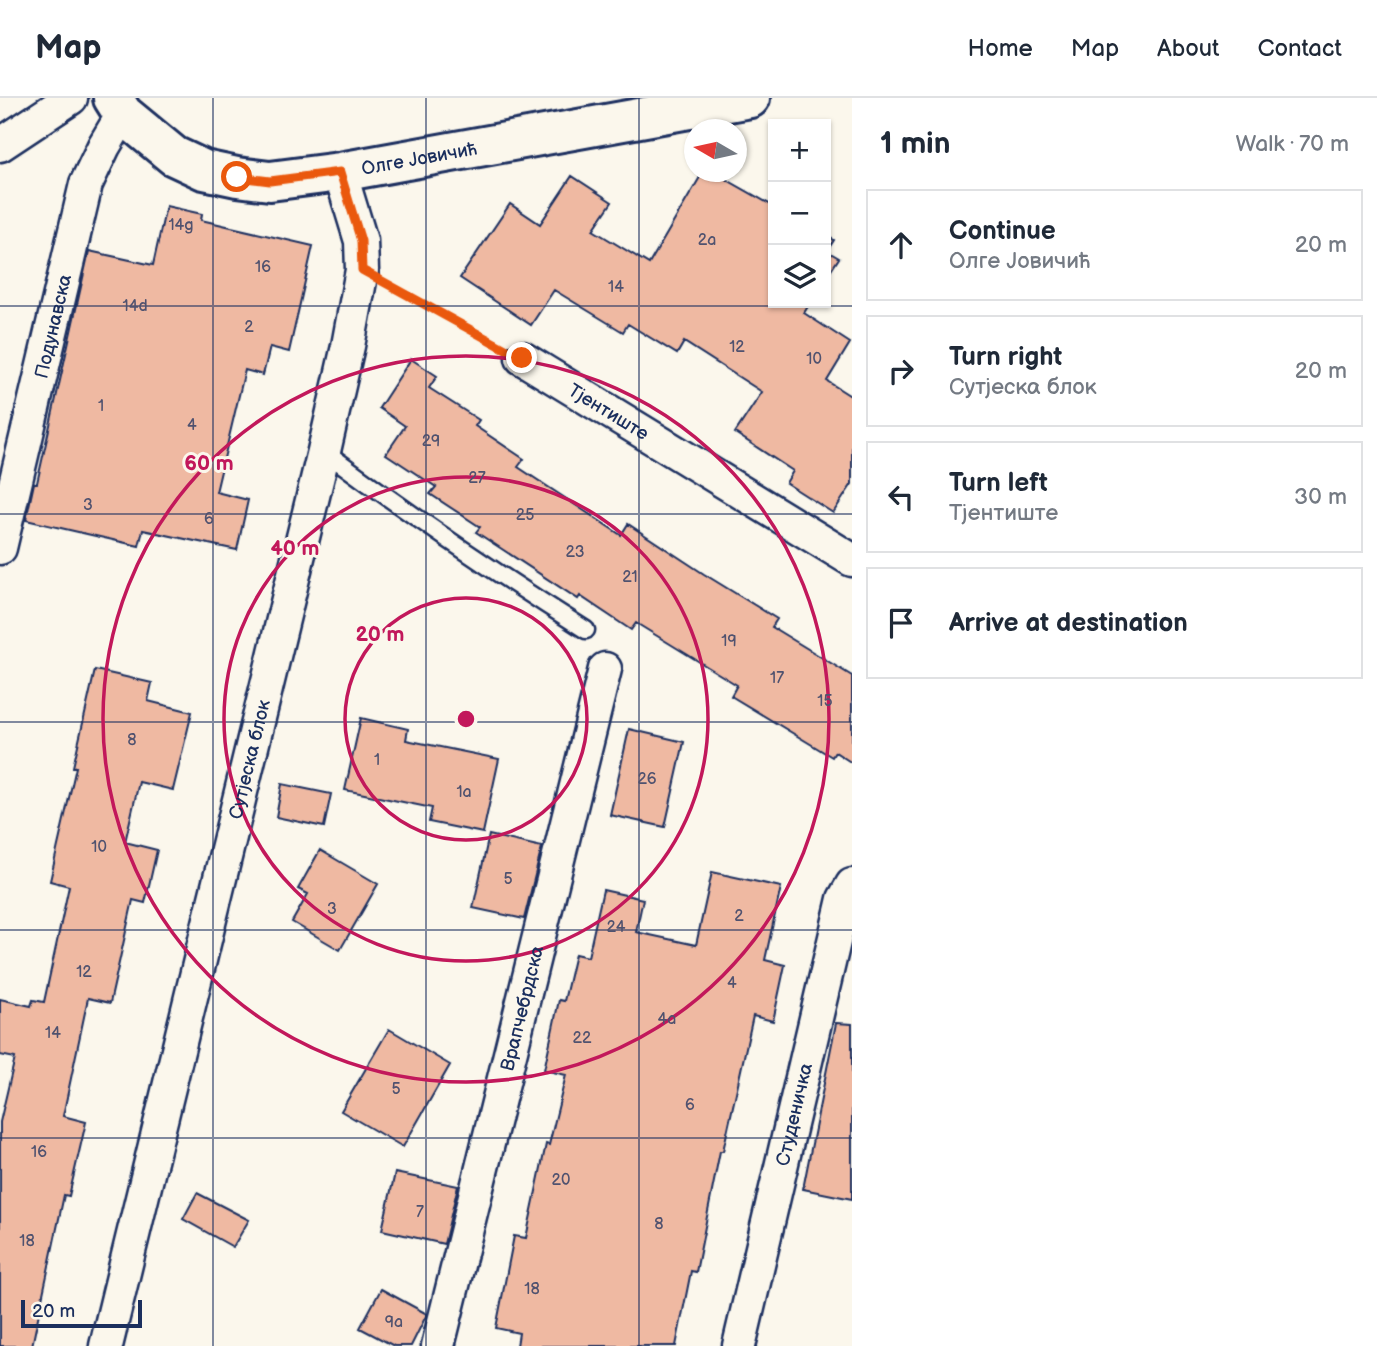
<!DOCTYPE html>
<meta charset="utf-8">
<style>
body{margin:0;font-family:"Balsamiq Sans",sans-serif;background:#f2f2f3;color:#1f2937}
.controls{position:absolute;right:21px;top:21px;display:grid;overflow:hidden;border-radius:0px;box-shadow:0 2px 5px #0004}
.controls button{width:63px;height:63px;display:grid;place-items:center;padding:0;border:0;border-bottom:2px solid #e0e1e3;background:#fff;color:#1f2937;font:35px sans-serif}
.compass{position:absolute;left:684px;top:21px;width:63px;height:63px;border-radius:50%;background:#fff;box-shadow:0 2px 5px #0004;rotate:279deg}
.scale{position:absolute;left:21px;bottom:18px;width:121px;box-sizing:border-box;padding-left:7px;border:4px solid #1b2f5e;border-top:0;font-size:19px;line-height:24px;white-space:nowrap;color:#1b2f5e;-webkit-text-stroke:5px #fbf7ec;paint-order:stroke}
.stop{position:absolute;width:21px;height:21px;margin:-16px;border:5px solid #ea580c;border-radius:50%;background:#fff}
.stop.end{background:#ea580c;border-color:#fff;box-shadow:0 2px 7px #0008}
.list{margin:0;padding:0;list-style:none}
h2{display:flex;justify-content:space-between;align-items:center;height:91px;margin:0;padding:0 28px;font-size:30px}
h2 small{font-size:23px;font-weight:400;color:#747a83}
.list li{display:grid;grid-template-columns:46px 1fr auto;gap:21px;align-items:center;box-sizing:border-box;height:112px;margin:0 14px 14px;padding:0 14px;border:2px solid #e0e1e3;border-radius:0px}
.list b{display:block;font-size:26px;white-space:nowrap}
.list p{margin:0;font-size:23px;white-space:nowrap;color:#747a83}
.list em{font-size:23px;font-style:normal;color:#747a83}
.icon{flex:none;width:38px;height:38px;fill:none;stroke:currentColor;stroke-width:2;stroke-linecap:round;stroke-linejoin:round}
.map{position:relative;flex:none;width:852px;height:1248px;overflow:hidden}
header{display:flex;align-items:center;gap:42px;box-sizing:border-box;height:98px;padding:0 35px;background:#fff;border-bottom:2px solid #e0e1e3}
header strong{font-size:33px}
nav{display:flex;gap:38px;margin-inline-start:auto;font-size:24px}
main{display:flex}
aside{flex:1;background:#fff}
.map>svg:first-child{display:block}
.building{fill:#efb9a2;stroke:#1b2f5e;stroke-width:2}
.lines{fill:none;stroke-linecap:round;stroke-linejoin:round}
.service-casing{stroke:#1b2f5e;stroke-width:21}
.minor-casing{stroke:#1b2f5e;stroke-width:37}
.tertiary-casing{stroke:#1b2f5e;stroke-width:44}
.path{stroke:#1b2f5e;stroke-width:4.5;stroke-dasharray:7 5;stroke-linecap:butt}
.service{stroke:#fbf7ec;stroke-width:16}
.minor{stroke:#fbf7ec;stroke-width:32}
.tertiary{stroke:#fbf7ec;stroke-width:38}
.route{stroke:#ea580c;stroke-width:9}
.grid{fill:none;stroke:#1b2f5e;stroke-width:2;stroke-opacity:0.55}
.ring{fill:none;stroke:#c2185b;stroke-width:3.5}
.labels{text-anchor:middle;stroke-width:6;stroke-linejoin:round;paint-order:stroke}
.number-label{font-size:16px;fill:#50526f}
.street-label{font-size:19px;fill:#1b2f5e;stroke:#fbf7ec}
.centre{fill:#c2185b;stroke:#fbf7ec;stroke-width:3.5}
.ring-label{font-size:21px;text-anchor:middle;font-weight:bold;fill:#c2185b;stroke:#fbf7ec;stroke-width:6;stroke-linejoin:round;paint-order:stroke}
</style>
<header>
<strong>Map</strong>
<nav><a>Home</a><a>Map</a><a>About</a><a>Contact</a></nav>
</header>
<main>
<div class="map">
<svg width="852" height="1248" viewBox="0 0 852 1248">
<rect width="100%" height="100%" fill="#fbf7ec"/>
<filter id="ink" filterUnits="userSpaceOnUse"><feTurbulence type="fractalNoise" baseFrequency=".0143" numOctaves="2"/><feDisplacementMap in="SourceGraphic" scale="14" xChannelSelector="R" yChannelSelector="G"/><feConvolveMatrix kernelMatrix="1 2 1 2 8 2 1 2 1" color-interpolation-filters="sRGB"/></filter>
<g filter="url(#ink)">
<!-- building -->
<path class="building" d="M703,74H713L773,108V205H810L804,215L850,245L827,283L852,299V386L833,415L786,385L793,373L735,335L762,294L684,244L677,256L628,226L623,234L554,192L531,227L460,180L510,106L540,126L572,78L612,104L593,132L649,166Z
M166,108L202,116L201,122L313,148L289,254L270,249L263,277L245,272L216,394L248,402L237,452L143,432L139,448L26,422L34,385H37L89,153L153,167Z
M826,137L834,142L827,153L839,160L826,180Z
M411,261L437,278L429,290L479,322L475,328L524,361L518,369L621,437L628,426L704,476L777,521L772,529L852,578V665L835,654L832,659L731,598L737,587L636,525L631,532L580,498L578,501L476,434L480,429L430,396L436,389L386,356L405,328L379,310Z
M95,572L152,585L148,603L192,614L173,692L139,684L125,744L157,752L145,805L133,802L110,905L88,900L63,1018L86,1024L69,1098L64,1097L32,1248H0V1024L15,960L0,957V901L31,908L33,902L44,904L69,788L50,783L76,669H73Z
M361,620L408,631L406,642L499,661L483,735L429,724L432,710L345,692Z
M629,631L684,644L665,729L610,717Z
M282,686L331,696L324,729L276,719Z
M489,737L542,749L524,821L473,810Z
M320,752L378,786L340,852L292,824L308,796L298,791Z
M712,774L781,789L765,862L785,867L773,923L753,918L723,1053H720L696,1174L691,1173L676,1248H517L519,1235L496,1230L514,1138L526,1140L546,1046L549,1047L566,977L544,972L559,902L564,903L575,856L588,859L603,792L643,801L636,834L696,847Z
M836,925L852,926V1101L803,1091Z
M389,931L450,967L403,1049L341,1013Z
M395,1075L458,1088L444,1146L382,1132Z
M197,1095L249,1122L233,1149L183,1121Z
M381,1191L427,1216L411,1248H394L360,1230Z"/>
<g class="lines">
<!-- service casing -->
<g class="service-casing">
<path id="service" d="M324,353C409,416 497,476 586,532"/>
</g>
<!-- minor casing -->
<g class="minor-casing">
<g id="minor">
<path d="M0,47L71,0"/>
<path id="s1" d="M522,260L852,462"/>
<path id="s2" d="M0,450L86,86L104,48L123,16"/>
<path id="s3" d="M106,1248L324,353L348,248L362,172L361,143L340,74"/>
<path id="s4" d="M438,1248L605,571"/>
<path id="s5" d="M739,1248L844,801L852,787"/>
</g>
</g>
<!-- tertiary casing -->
<g class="tertiary-casing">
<g id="tertiary">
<path id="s6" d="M113,0L123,16L174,58L204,72L237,79L270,83L340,74L750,0"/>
</g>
</g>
<!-- path -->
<path class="path" d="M394,189L491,243"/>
<!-- service -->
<use href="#service" class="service"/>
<!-- minor -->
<use href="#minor" class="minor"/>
<!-- tertiary -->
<use href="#tertiary" class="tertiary"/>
</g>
</g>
<g class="lines" filter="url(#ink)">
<!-- route -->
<path class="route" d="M237,79L270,83L340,74L361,143L362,172L522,260"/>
</g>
<!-- grid -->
<path class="grid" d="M213,0V1248M426,0V1248M639,0V1248M0,208H852M0,416H852M0,624H852M0,832H852M0,1040H852"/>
<!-- distance rings -->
<g class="ring">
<circle cx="466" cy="621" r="121"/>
<circle cx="466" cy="621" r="242"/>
<circle cx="466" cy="621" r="363"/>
</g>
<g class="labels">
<!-- number labels -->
<g class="number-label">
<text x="181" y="132">14g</text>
<text x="707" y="147">2a</text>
<text x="263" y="174">16</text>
<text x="616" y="194">14</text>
<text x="135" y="213">14d</text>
<text x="249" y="234">2</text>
<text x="737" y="254">12</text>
<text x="814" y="266">10</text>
<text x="101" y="313">1</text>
<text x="192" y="332">4</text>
<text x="431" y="348">29</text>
<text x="477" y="385">27</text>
<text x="88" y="412">3</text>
<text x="525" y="422">25</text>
<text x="209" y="426">6</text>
<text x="575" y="459">23</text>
<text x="630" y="484">21</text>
<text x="729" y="548">19</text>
<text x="777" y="585">17</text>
<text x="825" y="608">15</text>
<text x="132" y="647">8</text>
<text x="377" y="667">1</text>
<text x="647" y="686">26</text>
<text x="464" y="699">1a</text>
<text x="99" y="754">10</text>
<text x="508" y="786">5</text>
<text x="332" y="816">3</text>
<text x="739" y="823">2</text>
<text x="616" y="834">24</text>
<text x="84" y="879">12</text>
<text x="732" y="890">4</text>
<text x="667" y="926">4a</text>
<text x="53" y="940">14</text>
<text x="582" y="945">22</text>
<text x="396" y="996">5</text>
<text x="690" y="1012">6</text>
<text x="39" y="1059">16</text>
<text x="561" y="1087">20</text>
<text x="420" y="1119">7</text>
<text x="659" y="1131">8</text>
<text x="27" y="1148">18</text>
<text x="532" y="1196">18</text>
<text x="394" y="1229">9a</text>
</g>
<!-- street labels -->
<g class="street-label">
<text dy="7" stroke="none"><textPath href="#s6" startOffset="336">Олге Јовичић</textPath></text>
<text dy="7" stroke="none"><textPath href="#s2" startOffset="228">Подунавска</textPath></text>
<text dy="7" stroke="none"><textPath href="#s1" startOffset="102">Тјентиште</textPath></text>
<text dy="7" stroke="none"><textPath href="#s3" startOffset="604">Сутјеска блок</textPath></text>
<text dy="7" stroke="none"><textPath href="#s4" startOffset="348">Врапчебрдска</textPath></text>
<text dy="7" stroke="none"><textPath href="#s5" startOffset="238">Студеничка</textPath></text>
</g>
</g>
<circle cx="466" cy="621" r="10" class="centre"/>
<g class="ring-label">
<text x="209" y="372">60 m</text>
<text x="295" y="457">40 m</text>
<text x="380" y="543">20 m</text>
</g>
</svg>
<div class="controls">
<button>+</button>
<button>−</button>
<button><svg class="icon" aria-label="layers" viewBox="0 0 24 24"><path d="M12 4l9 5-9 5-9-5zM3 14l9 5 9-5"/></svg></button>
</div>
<svg class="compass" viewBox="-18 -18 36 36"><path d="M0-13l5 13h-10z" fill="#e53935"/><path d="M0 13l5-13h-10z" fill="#747a83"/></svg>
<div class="scale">20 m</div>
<div class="stop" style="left:237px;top:79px"></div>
<div class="stop end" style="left:522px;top:260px"></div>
</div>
<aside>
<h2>1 min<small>Walk · 70 m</small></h2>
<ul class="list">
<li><svg class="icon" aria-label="ahead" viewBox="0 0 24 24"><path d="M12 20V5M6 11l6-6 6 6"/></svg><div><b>Continue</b><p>Олге Јовичић</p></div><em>20 m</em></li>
<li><svg class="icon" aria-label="right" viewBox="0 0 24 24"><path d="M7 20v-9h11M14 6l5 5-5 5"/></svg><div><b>Turn right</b><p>Сутјеска блок</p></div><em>20 m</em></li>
<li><svg class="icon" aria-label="left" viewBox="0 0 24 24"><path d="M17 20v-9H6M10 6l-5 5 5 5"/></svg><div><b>Turn left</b><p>Тјентиште</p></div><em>30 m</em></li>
<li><svg class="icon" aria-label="arrive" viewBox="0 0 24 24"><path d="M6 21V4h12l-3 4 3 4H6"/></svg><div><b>Arrive at destination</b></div></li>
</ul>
</aside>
</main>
